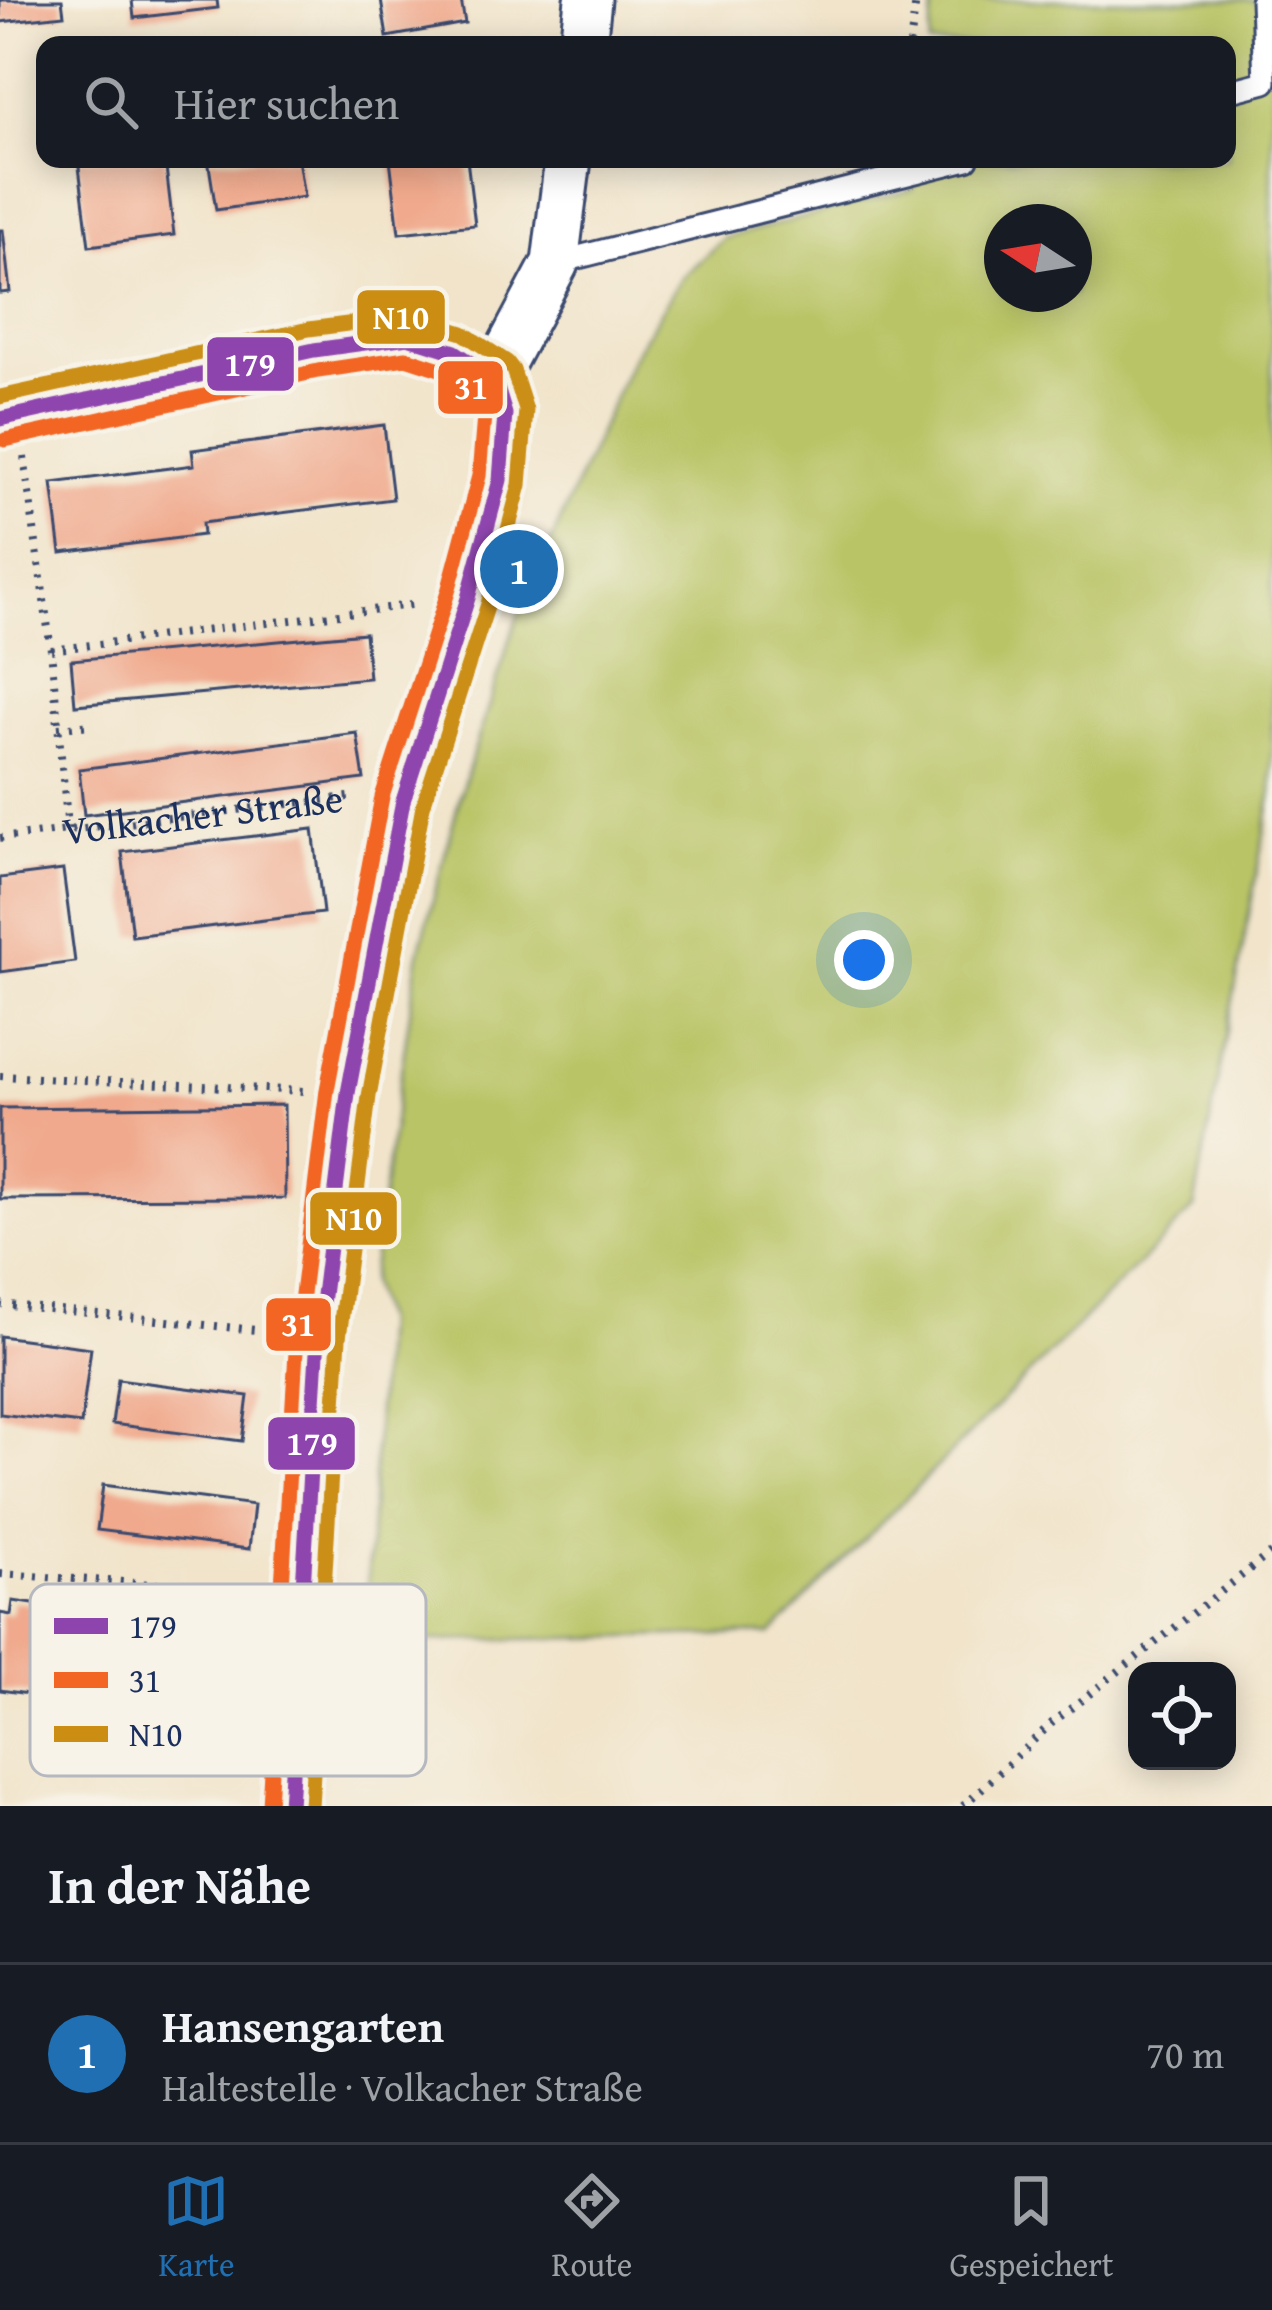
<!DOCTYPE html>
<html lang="de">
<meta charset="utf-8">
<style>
body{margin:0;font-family:"Gentium Book Plus",serif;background:#242831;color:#f1f3f6}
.controls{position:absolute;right:36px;bottom:36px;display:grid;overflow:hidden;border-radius:24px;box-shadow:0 6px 30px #0003}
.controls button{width:108px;height:108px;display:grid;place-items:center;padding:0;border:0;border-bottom:3px solid #363941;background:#171b24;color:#f1f3f6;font:60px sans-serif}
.compass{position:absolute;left:984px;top:204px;width:108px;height:108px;border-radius:50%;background:#171b24;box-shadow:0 6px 30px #0003;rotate:282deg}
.you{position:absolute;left:864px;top:960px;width:42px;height:42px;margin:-30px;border:9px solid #fff;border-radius:50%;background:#1a73e8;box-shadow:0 0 0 18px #1a73e833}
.badge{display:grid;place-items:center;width:78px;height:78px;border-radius:50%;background:#1f6fb2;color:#fff;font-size:39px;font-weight:700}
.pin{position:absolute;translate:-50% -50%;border:6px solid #fff;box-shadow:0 3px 12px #0006}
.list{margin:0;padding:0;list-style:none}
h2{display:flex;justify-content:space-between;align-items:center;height:156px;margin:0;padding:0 48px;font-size:51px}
h2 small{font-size:39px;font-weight:400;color:#9ea1a6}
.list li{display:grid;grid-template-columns:78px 1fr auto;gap:36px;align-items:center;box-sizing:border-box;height:180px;padding:0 48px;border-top:3px solid #363941}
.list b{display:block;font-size:45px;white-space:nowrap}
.list p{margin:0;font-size:39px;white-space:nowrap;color:#9ea1a6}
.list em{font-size:39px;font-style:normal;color:#9ea1a6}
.icon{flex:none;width:66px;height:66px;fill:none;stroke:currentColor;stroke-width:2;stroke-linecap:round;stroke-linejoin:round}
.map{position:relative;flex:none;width:1272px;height:1806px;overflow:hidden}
.search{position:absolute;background:#171b24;box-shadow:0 6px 30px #0003;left:36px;right:36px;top:36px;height:132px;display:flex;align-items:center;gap:30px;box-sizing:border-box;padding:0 42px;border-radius:24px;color:#9ea1a6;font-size:45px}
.sheet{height:336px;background:#171b24}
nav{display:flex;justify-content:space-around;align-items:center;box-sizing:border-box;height:168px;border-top:3px solid #363941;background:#171b24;font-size:33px;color:#9ea1a6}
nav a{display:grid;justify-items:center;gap:6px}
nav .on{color:#1f6fb2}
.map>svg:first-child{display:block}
.green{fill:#b9c466;stroke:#6a7a62;stroke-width:3;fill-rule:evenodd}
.building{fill:#f0a98c}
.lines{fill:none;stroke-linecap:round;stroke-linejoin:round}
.service-casing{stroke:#3b4a6e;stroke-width:27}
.minor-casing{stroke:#3b4a6e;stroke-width:51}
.path{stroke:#3b4a6e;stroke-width:8;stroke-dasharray:3 9;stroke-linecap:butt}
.service{stroke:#fff;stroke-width:21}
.minor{stroke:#fff;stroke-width:45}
.bus-1-casing{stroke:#f7f3e8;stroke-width:24}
.bus-2-casing{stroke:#f7f3e8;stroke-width:24}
.bus-3-casing{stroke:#f7f3e8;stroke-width:24}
.bus-1{stroke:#8e44ad;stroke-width:15}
.bus-2{stroke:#f26522;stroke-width:15}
.bus-3{stroke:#cb8e13;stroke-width:15}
.labels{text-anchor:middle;stroke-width:10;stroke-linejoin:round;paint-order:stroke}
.street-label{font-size:39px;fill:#1b2f5e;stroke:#f7f3e8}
.key{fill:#f7f3e8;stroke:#b5b8bf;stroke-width:3}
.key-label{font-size:33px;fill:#1b2f5e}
.line-badge{stroke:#f7f3e8;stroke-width:4.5}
.badge-label{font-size:33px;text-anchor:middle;font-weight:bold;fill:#fff}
</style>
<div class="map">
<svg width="1272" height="1806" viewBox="0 0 1272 1806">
<rect width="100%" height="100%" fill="#f7f3e8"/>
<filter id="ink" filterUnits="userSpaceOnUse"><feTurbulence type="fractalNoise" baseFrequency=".00833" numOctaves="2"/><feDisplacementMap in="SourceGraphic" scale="24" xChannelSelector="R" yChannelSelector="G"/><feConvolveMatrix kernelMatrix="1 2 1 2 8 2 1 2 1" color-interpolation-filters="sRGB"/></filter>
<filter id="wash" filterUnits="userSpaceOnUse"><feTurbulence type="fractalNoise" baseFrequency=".004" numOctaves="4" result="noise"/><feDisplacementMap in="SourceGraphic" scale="48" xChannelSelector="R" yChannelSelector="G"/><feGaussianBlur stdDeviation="2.7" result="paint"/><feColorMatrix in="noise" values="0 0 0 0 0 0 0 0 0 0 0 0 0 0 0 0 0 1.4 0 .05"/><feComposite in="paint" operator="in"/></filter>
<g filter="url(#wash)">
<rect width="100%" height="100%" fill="#f1e4ca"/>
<!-- green -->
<path class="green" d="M934,0H1272V791L1194,1208L771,1634L336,1643L367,1591L382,1322L370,1283L418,957L463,785L515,624L631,360L681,278L724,238L913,189L917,159H1227V45H929ZM1002,222H1074V294H1002Z"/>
<g id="blocks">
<!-- building -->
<path class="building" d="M0,0H62L64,15L0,22Z
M132,0H217L218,8L134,18Z
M381,0H461L465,23L387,37Z
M78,159H165L174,235L89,246Z
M208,159H298L304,197L216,210Z
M390,159H467L475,225L399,233Z
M0,230H3L10,292L0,293Z
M384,425L393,499L202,523L203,535L61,553L52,483L194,465L192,450Z
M365,633L369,678L75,705L71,660Z
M357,733L364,779L84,815L79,769Z
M313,829L323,913L132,936L122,852Z
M63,870L75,962L0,972V878Z
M284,1105L285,1198L0,1199V1108Z
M0,1336L91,1348L81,1424L0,1414Z
M118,1379L248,1396L242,1441L112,1424Z
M103,1485L254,1505L249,1549L97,1530Z
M13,1601L208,1630L195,1718L0,1690V1613L11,1615Z"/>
</g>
</g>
<g filter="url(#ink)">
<use href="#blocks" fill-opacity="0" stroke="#3b4a6e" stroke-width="3"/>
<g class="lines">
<!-- service casing -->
<g class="service-casing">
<path id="service" d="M1227,92L1265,82L1262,0
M555,263L967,159"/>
</g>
<!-- minor casing -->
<g class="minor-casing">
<path id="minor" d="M583,45L588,0
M0,419L314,350L408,337L455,352L494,378
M290,1806L318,1336L348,1093L403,801L468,598L500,480L505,414L494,378L555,263L568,159"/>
</g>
<!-- path -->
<g class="path">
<path d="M910,45L916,0"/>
<path d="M24,457L51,650L68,830"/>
<path d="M51,650L419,604"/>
<path d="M58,728L92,725"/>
<path id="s1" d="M0,838L356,796"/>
<path d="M0,1076L305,1091"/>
<path d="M0,1304L275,1332"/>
<path d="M0,1574L259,1591"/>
<path d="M963,1806L1052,1723L1272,1552"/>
</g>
<!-- service -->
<use href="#service" class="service"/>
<!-- minor -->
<use href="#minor" class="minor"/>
<!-- bus-1 casing -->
<g class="bus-1-casing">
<path id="bus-1" d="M0,419L314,350L408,337L455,352L494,378
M290,1806L318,1336L348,1093L403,801L468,598L500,480L505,414L494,378"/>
</g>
<!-- bus-2 casing -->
<g class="bus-2-casing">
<path id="bus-2" d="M5,440L318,371L406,358L446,371L476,391L484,416L479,476L448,592L382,797L327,1090L297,1335L269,1805"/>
</g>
<!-- bus-3 casing -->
<g class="bus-3-casing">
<path id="bus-3" d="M0,397L309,329L409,316L463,333L507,362L513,370L526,410L520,485L488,604L423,806L369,1096L339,1338L311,1806"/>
</g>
<!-- bus-1 -->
<use href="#bus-1" class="bus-1"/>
<!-- bus-2 -->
<use href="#bus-2" class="bus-2"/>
<!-- bus-3 -->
<use href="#bus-3" class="bus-3"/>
</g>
</g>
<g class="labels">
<!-- street labels -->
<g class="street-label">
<text dy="14" stroke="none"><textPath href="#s1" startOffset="204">Volkacher Straße</textPath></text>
</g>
</g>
<!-- legend -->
<rect x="30" y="1584" width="396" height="192" rx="18" class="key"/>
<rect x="54" y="1618" width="54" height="16" fill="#8e44ad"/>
<rect x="54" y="1672" width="54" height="16" fill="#f26522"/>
<rect x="54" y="1726" width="54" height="16" fill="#cb8e13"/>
<g class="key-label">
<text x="129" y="1638">179</text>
<text x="129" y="1692">31</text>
<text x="129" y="1746">N10</text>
</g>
<g class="line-badge">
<rect x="355" y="288" width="92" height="58" rx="12" fill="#cb8e13"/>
<rect x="205" y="335" width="91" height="58" rx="12" fill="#8e44ad"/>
<rect x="436" y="359" width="69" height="57" rx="12" fill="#f26522"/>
<rect x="308" y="1190" width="91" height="57" rx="12" fill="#cb8e13"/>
<rect x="264" y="1296" width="69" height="57" rx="12" fill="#f26522"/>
<rect x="266" y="1415" width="91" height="57" rx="12" fill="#8e44ad"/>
</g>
<g class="badge-label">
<text x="401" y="329">N10</text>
<text x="250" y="376">179</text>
<text x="471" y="399">31</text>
<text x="354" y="1230">N10</text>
<text x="298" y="1336">31</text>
<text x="312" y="1455">179</text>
</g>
</svg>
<div class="controls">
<button><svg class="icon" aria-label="locate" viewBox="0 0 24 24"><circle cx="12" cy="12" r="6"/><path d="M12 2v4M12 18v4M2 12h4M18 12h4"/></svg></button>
</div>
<svg class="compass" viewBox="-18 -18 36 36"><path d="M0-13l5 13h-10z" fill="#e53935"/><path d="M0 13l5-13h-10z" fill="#9ea1a6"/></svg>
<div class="you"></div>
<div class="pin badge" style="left:519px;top:569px">1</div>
<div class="search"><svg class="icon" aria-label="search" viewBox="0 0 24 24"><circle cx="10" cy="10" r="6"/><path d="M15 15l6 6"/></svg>Hier suchen</div>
</div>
<section class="sheet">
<h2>In der Nähe<small></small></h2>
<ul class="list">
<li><span class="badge">1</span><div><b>Hansengarten</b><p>Haltestelle · Volkacher Straße</p></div><em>70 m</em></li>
</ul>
</section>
<nav>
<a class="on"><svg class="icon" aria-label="map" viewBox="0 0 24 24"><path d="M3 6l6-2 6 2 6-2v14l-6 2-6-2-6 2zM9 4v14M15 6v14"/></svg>Karte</a>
<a><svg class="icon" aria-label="directions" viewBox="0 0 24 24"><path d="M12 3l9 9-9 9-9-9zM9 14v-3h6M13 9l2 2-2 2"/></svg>Route</a>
<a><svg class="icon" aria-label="saved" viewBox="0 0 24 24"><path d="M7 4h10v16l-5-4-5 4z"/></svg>Gespeichert</a>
</nav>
